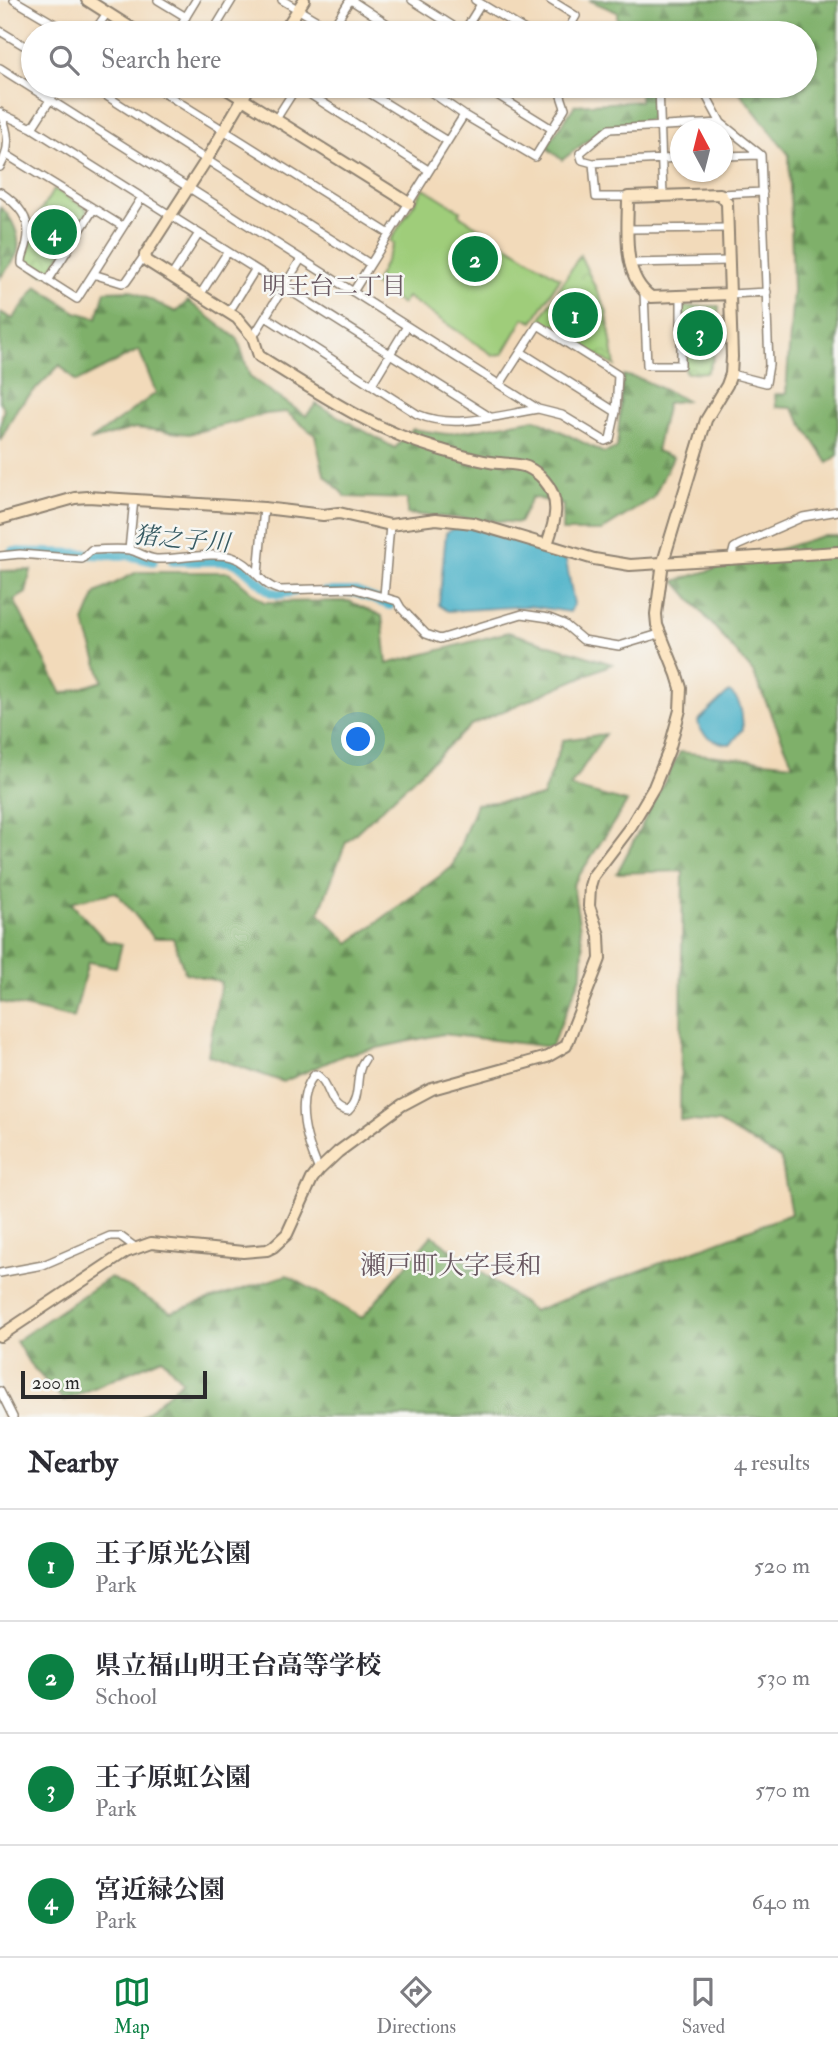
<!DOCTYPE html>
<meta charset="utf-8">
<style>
body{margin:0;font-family:"IM FELL Double Pica","Noto Serif JP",serif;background:#f2f2f3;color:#2b2b33}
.compass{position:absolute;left:670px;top:119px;width:63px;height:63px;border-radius:50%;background:#fff;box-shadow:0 2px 5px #0004;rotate:353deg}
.scale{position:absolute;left:21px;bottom:18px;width:186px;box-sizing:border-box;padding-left:7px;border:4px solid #2b2b2b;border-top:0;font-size:19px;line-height:24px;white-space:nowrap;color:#2b2b2b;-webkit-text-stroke:5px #f6f6f2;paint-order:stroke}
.you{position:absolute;left:359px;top:740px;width:24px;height:24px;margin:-18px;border:5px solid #fff;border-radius:50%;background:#1a73e8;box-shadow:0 0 0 10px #1a73e833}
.badge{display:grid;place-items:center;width:46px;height:46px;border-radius:50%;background:#0b8043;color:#fff;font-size:23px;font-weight:700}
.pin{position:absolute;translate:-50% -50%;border:4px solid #fff;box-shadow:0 2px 7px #0006}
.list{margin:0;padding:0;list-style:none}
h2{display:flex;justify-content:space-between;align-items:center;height:91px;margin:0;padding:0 28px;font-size:30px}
h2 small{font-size:23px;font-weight:400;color:#7c7c81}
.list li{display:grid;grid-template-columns:46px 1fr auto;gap:21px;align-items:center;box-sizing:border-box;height:112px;padding:0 28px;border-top:2px solid #e1e1e2}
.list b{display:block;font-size:26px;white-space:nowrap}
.list p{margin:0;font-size:23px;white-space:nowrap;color:#7c7c81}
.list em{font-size:23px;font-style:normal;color:#7c7c81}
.icon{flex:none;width:38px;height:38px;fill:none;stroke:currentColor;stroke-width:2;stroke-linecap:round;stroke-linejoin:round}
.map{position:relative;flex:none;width:838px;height:1417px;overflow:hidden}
.search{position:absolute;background:#fff;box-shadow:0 2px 5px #0004;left:21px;right:21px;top:21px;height:77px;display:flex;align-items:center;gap:18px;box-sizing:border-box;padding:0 24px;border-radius:38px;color:#7c7c81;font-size:26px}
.sheet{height:539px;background:#fff}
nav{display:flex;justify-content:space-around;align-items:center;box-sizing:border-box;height:98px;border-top:2px solid #e1e1e2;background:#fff;font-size:19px;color:#7c7c81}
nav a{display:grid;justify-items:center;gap:4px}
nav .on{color:#0b8043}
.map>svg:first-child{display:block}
.forest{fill:url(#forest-firs);stroke:#556e4a;stroke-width:2}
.park{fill:url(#park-crowns);stroke:#657c52;stroke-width:2}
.garden{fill:#9fcd7a;stroke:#657c52;stroke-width:2}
.water{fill:#49b1c8;stroke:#3a6e7a;stroke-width:2}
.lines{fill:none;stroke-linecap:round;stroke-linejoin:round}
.river{stroke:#49b1c8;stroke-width:10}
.street-casing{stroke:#8e8272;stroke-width:10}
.secondary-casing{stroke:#8e8272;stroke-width:14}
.street{stroke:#fff;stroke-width:7}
.secondary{stroke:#fce6c4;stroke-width:10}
.labels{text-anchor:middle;stroke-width:5;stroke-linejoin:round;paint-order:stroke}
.neighbourhood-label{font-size:24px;fill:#685760;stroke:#f6f6f2}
.water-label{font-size:24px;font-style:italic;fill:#365a62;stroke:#f6f6f2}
.quarter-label{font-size:26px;fill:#685760;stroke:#f6f6f2}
</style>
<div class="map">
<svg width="838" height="1417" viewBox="0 0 838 1417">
<defs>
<pattern id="forest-firs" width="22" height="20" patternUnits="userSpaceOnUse" patternTransform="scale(1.75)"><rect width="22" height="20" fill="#7fb06a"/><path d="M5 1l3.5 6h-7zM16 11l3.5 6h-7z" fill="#688f57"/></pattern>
<pattern id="park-crowns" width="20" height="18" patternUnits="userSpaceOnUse" patternTransform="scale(1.75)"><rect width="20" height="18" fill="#9fcd7a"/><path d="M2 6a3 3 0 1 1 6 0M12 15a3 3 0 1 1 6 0" fill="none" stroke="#89b06a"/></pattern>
</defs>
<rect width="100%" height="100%" fill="#f6f6f2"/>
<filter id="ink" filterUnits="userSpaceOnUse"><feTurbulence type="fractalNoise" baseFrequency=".0143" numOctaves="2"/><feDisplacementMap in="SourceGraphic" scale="14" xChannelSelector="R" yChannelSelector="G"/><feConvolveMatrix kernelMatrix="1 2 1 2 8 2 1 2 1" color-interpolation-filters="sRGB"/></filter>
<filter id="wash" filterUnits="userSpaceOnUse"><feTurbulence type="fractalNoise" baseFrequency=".00686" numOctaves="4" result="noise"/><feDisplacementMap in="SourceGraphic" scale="28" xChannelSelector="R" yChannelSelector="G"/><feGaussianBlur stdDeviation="1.57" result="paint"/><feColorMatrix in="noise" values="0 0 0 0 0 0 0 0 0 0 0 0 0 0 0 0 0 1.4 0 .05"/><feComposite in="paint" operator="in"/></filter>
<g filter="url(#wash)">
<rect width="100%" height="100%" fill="#f2daba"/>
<!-- forest -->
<path class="forest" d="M589,0H838V455L828,463L792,408L776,407L775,394H786L793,290L789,155L735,86H805V33H617V12Z
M640,86H651L653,119L604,128L562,160L546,147L575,105L640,101Z
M0,207C12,216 22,238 17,254C14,262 5,271 0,278Z
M37,286L76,312L97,318L105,291L130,290L176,312L188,301L238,339L250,377L306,416L316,404L395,448L413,429L446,434L536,419L604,453L617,448L623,375L641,379L686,400L667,403L656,451L673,457L653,498L601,531H562L563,505L532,497L519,523L407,514V499L346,497L324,474L315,435L286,412L266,414L189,434L135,428L90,441L156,393L139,350L76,382L60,365L18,407L0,441V427L4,408L0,402V312L13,319Z
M822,536H838V1417H142L182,1381L162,1358L64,1401L29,1363L16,1341L110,1277L171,1312L287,1275L362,1318L432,1235L533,1311L791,1214L781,1159L719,1123L680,1120L683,871L617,873L680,752L793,764L753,672L675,581Z
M31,570L26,593L14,600L62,694L103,681L84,622L96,593L137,572H229L264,602L349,601L382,616L387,664L508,632L612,664L471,725L346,842L319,913L349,943L452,867L476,804L542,797L563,740L605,734L570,787L627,802L573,885L583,948L582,974L551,1047L443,1034L344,1055L283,1082L208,1055L221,982L185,973L173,938H154L116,892L70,902L106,941L122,944L116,967L88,962L74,1018L0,1002V571Z"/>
<!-- park -->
<path class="park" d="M54,189L86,208L87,214L49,273L44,275L25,264L24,258L30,248L31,226Z
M580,255L606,310L615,366L540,320Z
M719,306L713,359L707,372L687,373L685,371L683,307Z"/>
<!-- garden -->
<path class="garden" d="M424,188L461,211L459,215L560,278L533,322L524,318L503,354L493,355L407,297L402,304L374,285L394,244L390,241Z"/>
<!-- water -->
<path class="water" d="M456,526L482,530L565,555L574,604L570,612L529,606L448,611L439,605L446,533Z
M729,692C742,700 742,715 743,729L731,744C718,744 699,736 698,721Z"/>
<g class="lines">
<!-- river -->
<path class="river" d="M12,552L127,555L153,561
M173,561H230L240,565L271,592L279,594L295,591
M325,592H355L390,605"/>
</g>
</g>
<g filter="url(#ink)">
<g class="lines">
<!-- street casing -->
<g class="street-casing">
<path id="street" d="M14,0L70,33
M158,0L186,17
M282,0L338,33
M351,0L401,33
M412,0L464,33
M475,0L530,33
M550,0L576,16L566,33
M0,31L33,51
M330,32L350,0
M93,33L107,13
M176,33L196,0
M212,33L232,0
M463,33L481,4
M0,68L538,409L562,415L605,441L610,439L616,412L618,375L538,325L500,384
M91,86L370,264
M153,86L388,233
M297,86L428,170
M358,86L447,141
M422,86L464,115
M483,86L552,129
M659,86L663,196
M701,86L721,123L761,155L769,365L766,383L731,374
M0,112C9,132 11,148 0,167
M0,113L32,128L490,417
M276,119L297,86
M32,128L59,86
M7,155L122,226
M722,156L760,155
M593,163L680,158
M0,192C18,204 32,219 27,242C26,250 21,256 22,264L77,299L93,274L122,283L126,282L145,255
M720,194L763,192
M628,197H596L593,163L582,160L580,153L609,129L721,123
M628,229L728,228
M629,263L729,261
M93,274L142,197
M171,277L198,235
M48,281L93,210
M353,292L464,115L535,157L565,108L559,90L552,86
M644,292L647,365H681V296
M730,294L767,292
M200,295L227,253
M229,312L255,270
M266,317L417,414C453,430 499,415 538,409
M253,337L301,259
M521,352L616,412
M372,384L407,326
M129,550L134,499
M0,556L20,554L82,559L91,550C103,550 118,548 130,550C139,552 146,558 156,559C178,560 212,551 232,557C253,563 259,585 280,590L352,588L397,601L401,608L426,634L440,639L522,614L549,618L564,624L583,640L619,646L659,634
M731,560L734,548L739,545L803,517L838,511
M258,574L264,508
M384,596L390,525
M319,1170C307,1143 293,1100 315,1074C332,1082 327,1109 348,1111C363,1097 353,1074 365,1059
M0,1273L43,1265L110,1236H120L135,1247
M0,1391L13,1417"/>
</g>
<!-- secondary casing -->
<g class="secondary-casing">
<path id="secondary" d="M87,0L139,33
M283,33L304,0
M222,86L409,203
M250,86L207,159L145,255L147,261L237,318L253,337L259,356C317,392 372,430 438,449C456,454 472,459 490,462C502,464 516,463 527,467C533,470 540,475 544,480C562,500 555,522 547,544
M0,519L75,498L88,497L264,508L323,515L339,513L390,525L436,519L473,523L594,559L630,565L838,552
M0,1336L126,1252L151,1243L243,1252L267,1250L273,1247L287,1234L312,1179L319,1170L338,1152L402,1105L432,1089L547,1057L566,1046L600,959L599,935L589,906L590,886L593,876L631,826L654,787L669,750L680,710L681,688L677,675L657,625L656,614L663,562L706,420L727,385L731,374L732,357L727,203L720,194L628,197C628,230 621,275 651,297L730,294"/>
</g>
<!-- street -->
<use href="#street" class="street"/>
<!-- secondary -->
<use href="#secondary" class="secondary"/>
</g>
</g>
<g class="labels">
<!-- neighbourhood labels -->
<g class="neighbourhood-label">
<text x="334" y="294">明王台二丁目</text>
</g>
<!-- water labels -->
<g class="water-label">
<text transform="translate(182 539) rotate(5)" y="8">猪之子川</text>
</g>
<!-- quarter labels -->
<g class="quarter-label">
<text x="451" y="1274">瀬戸町大字長和</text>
</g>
</g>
</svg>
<svg class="compass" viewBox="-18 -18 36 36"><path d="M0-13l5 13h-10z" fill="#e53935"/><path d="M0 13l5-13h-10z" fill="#7c7c81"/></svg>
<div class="scale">200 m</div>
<div class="you"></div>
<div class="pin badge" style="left:575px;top:315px">1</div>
<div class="pin badge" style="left:475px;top:259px">2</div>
<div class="pin badge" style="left:700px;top:333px">3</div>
<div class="pin badge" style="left:54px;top:232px">4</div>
<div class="search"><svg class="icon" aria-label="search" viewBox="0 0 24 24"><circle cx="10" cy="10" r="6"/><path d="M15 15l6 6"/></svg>Search here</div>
</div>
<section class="sheet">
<h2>Nearby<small>4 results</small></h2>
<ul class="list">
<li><span class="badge">1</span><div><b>王子原光公園</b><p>Park</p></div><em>520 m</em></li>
<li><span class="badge">2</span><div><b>県立福山明王台高等学校</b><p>School</p></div><em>530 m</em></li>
<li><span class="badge">3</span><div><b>王子原虹公園</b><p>Park</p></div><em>570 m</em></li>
<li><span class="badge">4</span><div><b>宮近緑公園</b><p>Park</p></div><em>640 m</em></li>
</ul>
</section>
<nav>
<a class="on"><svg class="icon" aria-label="map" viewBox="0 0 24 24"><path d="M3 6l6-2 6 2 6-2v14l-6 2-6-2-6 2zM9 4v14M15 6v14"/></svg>Map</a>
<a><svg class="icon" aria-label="directions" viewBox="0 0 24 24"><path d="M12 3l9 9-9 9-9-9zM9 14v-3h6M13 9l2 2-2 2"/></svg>Directions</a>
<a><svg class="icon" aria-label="saved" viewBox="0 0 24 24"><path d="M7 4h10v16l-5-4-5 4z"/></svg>Saved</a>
</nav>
